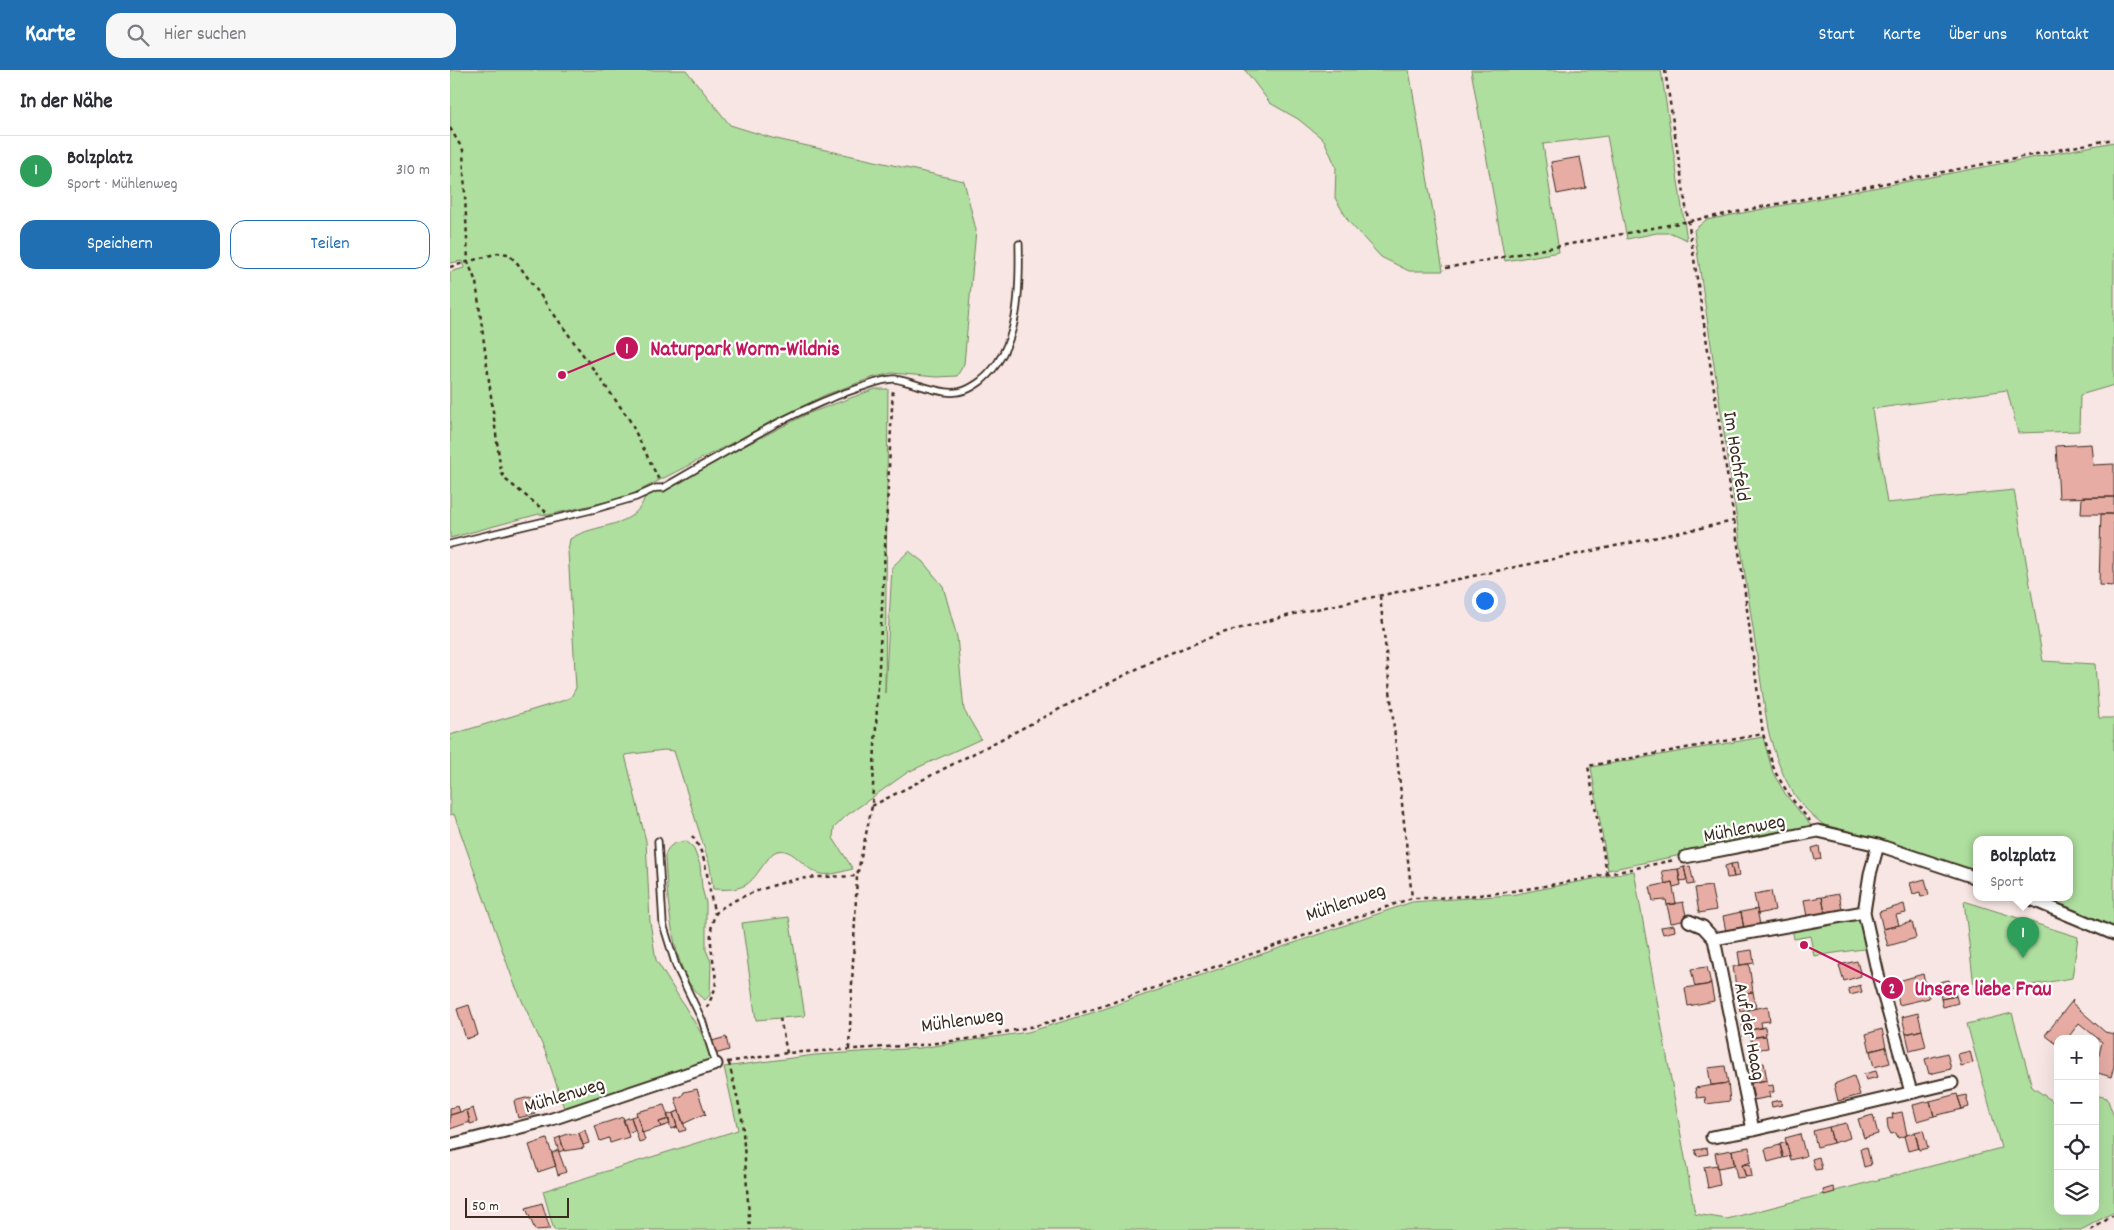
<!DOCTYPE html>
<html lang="de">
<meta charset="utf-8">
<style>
body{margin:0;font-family:Dekko,sans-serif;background:#f7f7f7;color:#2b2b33}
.controls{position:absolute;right:15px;bottom:15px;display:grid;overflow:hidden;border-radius:10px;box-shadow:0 5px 20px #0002}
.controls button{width:45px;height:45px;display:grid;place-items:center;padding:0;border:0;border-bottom:1px solid #e1e1e2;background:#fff;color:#2b2b33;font:25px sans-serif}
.scale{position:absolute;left:15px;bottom:12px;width:104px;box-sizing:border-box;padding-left:5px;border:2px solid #3b2a1e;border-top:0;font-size:14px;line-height:18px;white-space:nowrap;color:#3b2a1e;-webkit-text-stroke:4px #fff;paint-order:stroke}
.you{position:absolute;left:1034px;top:530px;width:18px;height:18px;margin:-12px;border:4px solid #fff;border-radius:50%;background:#1a73e8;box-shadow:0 0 0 8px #1a73e833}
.badge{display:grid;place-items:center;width:32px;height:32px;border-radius:50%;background:#1f6fb2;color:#fff;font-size:16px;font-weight:700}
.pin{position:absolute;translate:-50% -41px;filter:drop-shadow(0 1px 2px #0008)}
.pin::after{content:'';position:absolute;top:26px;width:18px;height:15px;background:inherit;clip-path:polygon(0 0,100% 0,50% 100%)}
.popup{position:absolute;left:1523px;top:766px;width:100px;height:65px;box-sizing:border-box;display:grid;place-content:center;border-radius:10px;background:#fff;filter:drop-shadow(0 1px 4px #0005);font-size:16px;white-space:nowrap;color:#7c7c81}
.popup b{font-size:19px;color:#2b2b33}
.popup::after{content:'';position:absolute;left:50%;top:100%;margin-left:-10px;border:10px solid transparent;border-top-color:#fff}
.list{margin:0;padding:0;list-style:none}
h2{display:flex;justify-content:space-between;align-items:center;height:65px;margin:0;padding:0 20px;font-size:21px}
h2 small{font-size:16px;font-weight:400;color:#7c7c81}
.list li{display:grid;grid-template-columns:32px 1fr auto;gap:15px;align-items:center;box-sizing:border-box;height:70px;padding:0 20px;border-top:1px solid #e1e1e2}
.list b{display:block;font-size:19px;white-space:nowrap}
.list p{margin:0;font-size:16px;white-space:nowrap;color:#7c7c81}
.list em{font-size:16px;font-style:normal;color:#7c7c81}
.actions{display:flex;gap:10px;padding:15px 20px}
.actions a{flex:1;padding:11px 0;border:1px solid #1f6fb2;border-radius:15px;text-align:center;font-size:18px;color:#1f6fb2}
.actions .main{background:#1f6fb2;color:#fff}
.icon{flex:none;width:28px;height:28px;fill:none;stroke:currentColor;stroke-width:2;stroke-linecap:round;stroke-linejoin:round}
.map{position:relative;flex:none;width:1664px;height:1160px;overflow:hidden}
header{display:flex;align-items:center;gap:30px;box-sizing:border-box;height:70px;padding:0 25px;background:#1f6fb2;color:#fff}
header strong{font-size:24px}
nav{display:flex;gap:28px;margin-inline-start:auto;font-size:18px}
.search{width:350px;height:45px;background:#f7f7f7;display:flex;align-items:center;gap:12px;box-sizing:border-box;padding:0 18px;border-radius:15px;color:#7c7c81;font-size:19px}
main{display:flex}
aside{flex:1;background:#fff}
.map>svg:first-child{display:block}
.green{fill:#aedf9f;stroke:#74845e}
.building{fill:#e7ada5;stroke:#3b2a1e}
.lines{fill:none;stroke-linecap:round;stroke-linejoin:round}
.lane-casing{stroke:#3b2a1e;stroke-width:9}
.street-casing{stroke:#3b2a1e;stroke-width:15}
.path{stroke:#3b2a1e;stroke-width:2.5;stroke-dasharray:4 4;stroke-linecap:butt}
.lane{stroke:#fff;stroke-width:5.5}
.street{stroke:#fff;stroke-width:11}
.labels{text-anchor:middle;stroke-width:4.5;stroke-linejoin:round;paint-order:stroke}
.street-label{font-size:20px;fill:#3b2a1e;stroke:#fff}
.leader{fill:none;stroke:#c2185b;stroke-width:2}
.callout-dot{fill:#c2185b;stroke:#fff;stroke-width:2}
.mark-label{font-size:15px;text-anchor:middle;font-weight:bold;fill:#fff}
.callout-label{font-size:21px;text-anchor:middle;font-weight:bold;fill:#c2185b;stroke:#fff;stroke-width:4.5;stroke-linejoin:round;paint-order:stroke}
</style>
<header>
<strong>Karte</strong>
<div class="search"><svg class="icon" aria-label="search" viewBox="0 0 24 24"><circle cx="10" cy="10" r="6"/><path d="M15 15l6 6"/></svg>Hier suchen</div>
<nav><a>Start</a><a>Karte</a><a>Über uns</a><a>Kontakt</a></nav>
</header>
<main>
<aside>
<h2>In der Nähe<small></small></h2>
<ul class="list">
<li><span class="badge" style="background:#2e9e5b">1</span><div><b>Bolzplatz</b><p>Sport · Mühlenweg</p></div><em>310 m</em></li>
</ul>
<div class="actions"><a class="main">Speichern</a><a>Teilen</a></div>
</aside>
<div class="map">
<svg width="1664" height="1160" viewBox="0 0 1664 1160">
<rect width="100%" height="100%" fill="#f8e6e4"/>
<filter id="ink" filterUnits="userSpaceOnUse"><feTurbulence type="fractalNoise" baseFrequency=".02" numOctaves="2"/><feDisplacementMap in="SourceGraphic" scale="10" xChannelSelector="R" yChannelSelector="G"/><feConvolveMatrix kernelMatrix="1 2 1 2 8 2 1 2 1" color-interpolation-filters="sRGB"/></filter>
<g filter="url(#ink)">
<!-- green -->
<path class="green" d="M0,0H236L280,55L322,68L514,111L526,160L514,294L507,306L486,307L442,303L421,308L375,325L177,427L98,445L89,444L0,468V202L14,198L12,191L0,193Z
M795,0H959L993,201H959L931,187L899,152L885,128L886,97L874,70L848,49L820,33Z
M1021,0H1211L1237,170L1221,163H1207L1177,169L1157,66L1093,74L1109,182L1055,191Z
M1664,72V315L1630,325L1629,361L1568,363L1557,320L1422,339L1437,433L1564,420L1593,591L1645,594L1649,648H1664V857L1593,827H1619V769H1527V804L1374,755C1340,730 1329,699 1318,660L1244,160L1256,150Z
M425,319H438L435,623L442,497L459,481L473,492L493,516L507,567L514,640L531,669L458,702L396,746L384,758L383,768L403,799C393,801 381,806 371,804C353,801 342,772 323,783C300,809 304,822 263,819L260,796L224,681L214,680L175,685L196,771L200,852L206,890L253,966L261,991L151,1029L114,1038L96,983L64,913L4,744L0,745V665L112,631L121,627L126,618L118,481L120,469C146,452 184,460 195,427L357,344Z
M1313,667L1323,703L1336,725L1363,758L1158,800L1141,697Z
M236,771L243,777L250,795L252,818L256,833V880L261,892L260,925L255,930C221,910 217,823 215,786C218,774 225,773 236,771Z
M1184,801L1245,1144L1277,1149L1551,1078L1517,954L1562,943L1582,1017L1604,1032L1608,1031V1141H1645V1025L1657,1028L1664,1047V1142L1631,1160H104L93,1121L288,1060L274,997L365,985L470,978L578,962L648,941L962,832L1061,825Z
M1514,831L1628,867L1622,908L1525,925Z
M1413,845L1420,878L1364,886L1360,866L1344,869L1342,858Z
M339,847L355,946L306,950L292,853Z"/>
<!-- building -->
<path class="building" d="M1130,87L1136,118L1107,124L1101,92Z
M1641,374L1643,395L1664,394V427L1609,428L1606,376Z
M1632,427H1664V444H1631Z
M1651,444H1664V516L1649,515Z
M1369,776L1371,789L1365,790L1362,778Z
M1287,793L1289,806L1284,807L1281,794Z
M1281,794L1284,807L1277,808L1275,796Z
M1240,796L1244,814L1238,815L1234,797Z
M1234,797L1237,810L1230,811L1228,799Z
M1228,799L1231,815L1223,817L1222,812L1215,814L1212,801Z
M1475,809L1479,825L1471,827L1470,822L1463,824L1460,813Z
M1222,812L1226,834L1217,835L1216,830L1203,831L1200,817Z
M1261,816L1266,840L1249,843L1245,818Z
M1321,821L1325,840L1308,844L1304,824Z
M1389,824L1392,840L1375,843L1372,827Z
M1372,827L1375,843L1357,847L1354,830Z
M1233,832L1237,850L1221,853L1217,835Z
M1454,834L1456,843L1446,845L1449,855L1433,859L1429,842Z
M1307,839L1310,855L1294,859L1291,842Z
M1291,842L1294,859L1276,862L1273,846Z
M1462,852L1466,868L1438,876L1433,859Z
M1224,855L1225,861L1213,864L1211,857Z
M1302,880L1304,893L1290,895L1288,882Z
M1407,891L1411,906L1394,911L1389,895Z
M1299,894L1303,922L1287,924L1283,896Z
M1257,897L1261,914L1245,917L1241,899Z
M1473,904L1479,928L1449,935L1445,912Z
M1499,910L1500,915L1491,917L1489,912Z
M1261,914L1264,931L1238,936L1235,918Z
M1410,915L1412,922L1400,925L1398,919Z
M1504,919L1506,926L1491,929L1490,922Z
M1303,922L1306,938L1290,941L1287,924Z
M1506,926L1508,933L1493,937L1491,929Z
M1623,930L1622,933L1655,962L1664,964V996L1661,1007L1645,1002L1652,972L1629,953L1617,969H1608V975L1595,965Z
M19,935L28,965L16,969L7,939Z
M1318,936L1320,951L1311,952L1312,958L1293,961L1291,948L1298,947L1297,940Z
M1468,943L1472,960L1456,964L1452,947Z
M1315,957L1316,965L1300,968L1299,960Z
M1432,959L1436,977L1420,981L1416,964Z
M1472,960L1476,977L1460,981L1456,964Z
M1316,966L1318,978L1302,980L1301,968Z
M276,967L279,980L265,984L262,971Z
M1436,977L1440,993L1424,997L1420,981Z
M1520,981L1523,993L1511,996L1508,984Z
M1497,983L1501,999L1479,1004L1475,989Z
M1314,993L1317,1010L1301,1013L1299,995Z
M1275,996L1278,1013L1261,1015L1258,998Z
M1426,1001L1428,1007L1416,1010L1414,1004Z
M1404,1006L1410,1025L1388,1031L1384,1014Z
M1317,1010L1318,1016L1323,1015L1324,1022H1319L1320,1027L1304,1030L1301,1013Z
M1278,1013L1280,1031L1256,1034L1255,1027L1247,1028L1245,1018Z
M247,1019L256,1046L254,1044L233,1054L225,1028L232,1026L234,1022Z
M1507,1024L1512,1039L1484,1046L1480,1031Z
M1516,1025L1519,1037L1512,1039L1508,1027Z
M80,1027L85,1044L68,1048L64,1031Z
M1331,1030L1332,1035L1322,1037L1321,1032Z
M1480,1031L1484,1046L1467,1051L1463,1035Z
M214,1035L219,1049L209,1052L211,1057L192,1063L186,1042Z
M8,1036L10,1042L0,1045V1038Z
M23,1038L27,1052L20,1054L17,1040Z
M17,1040L20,1052L0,1059V1045Z
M229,1041L236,1060L229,1062L223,1043Z
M1452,1042L1457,1065L1448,1068L1446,1063L1441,1064L1438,1058L1437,1049L1443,1048L1442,1044Z
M223,1043L227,1057L221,1059L217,1045Z
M187,1045L195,1070L189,1072L181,1047Z
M1423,1045L1428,1064L1414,1068L1408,1049Z
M173,1047L179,1067L160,1073L159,1068L150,1071L145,1056Z
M181,1047L185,1060L178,1063L173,1050Z
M219,1049L220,1054L211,1057L209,1052Z
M1396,1053L1400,1068L1383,1073L1379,1057Z
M1379,1057L1383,1073L1367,1077L1363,1061Z
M135,1060L139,1073L133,1075L129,1063Z
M1473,1060L1478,1078L1469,1080L1465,1062Z
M1465,1062L1469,1078L1458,1081L1454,1066Z
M120,1063V1065L129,1063L134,1078L114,1081L110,1067Z
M1350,1064L1356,1086L1341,1090L1335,1068Z
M110,1067L114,1080L109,1082L105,1069Z
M97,1069L106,1096L88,1102L79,1075Z
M1336,1072L1340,1086L1334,1088L1330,1074Z
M1330,1075L1333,1088L1318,1092L1315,1079Z
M1299,1077L1301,1092L1292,1095L1296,1107L1287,1108L1282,1080Z
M1417,1077L1421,1095L1414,1097L1410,1079Z
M1257,1078L1258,1084L1247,1086L1245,1080Z
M108,1080L116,1102L108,1105L102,1083Z
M1282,1080L1284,1095L1268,1098L1265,1083Z
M1369,1087L1372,1099L1365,1100L1362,1089Z
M1300,1094L1302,1106L1296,1107L1292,1095Z
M1267,1095L1270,1115L1258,1118L1254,1097Z
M1383,1117L1385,1122L1374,1125L1373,1120Z
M92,1133L100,1159L85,1160L76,1138Z"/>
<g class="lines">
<!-- lane casing -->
<g class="lane-casing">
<path id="lane" d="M0,474L145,439L186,427L206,418H213C277,382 342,339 412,317C421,314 436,308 445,309C462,312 479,320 496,322C511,324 520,319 531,311C570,279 570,220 569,174
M208,771L213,854L226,896L252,950L266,994"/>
</g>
<!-- street casing -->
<g class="street-casing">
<path id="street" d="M1428,775L1420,804L1414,842L1429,909L1461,1022
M1235,787L1368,761L1428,775L1527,808
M1576,827L1664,864
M1239,851L1253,857L1264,869L1303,1060
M1264,869L1414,842
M1262,1067L1303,1060L1502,1013
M0,1075L99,1050L266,994"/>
</g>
<!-- path -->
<path class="path" d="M1215,0L1293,508L1313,664L1325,702L1341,728L1360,751
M0,58L13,80L18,192L26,212L51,402L56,410L96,442
M0,197L48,183L58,184L68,194L179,349L209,410
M996,198L1664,69
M930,526L962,828
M422,736L708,588L772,563L852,542L1284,451
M242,766C259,787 257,818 265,844
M1157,804L1138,696L1313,664
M257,938L265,919L266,911C264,889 256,866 265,845C271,831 333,811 349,809C368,806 388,807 407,806
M330,948L337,983
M399,979L407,806L422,736L443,318
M277,992L337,983L470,975L525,968L585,956L641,940L962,828C1051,829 1138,808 1224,790
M279,993L292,1048L300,1160
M1641,1160L1664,1145"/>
<!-- lane -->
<use href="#lane" class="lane"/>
<!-- street -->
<use href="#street" class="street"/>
</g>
</g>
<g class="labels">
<!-- street labels -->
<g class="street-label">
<text transform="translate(1288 386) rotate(81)" y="7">Im Hochfeld</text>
<text transform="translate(1294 757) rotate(-11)" y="7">Mühlenweg</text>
<text transform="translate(895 831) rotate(-19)" y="7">Mühlenweg</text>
<text transform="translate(512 949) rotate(-8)" y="7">Mühlenweg</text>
<text transform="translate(1301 961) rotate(79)" y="7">Auf der Haag</text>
<text transform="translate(114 1024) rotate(-17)" y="7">Mühlenweg</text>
</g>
</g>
<!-- callouts -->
<path class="leader" d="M112 305L177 278M1354 875L1442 918"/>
<g class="callout-dot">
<circle cx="112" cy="305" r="5"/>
<circle cx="1354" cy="875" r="5"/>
<circle cx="177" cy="278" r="12"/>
<circle cx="1442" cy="918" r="12"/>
</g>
<g class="mark-label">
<text x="177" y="283">1</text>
<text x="1442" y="923">2</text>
</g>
<g class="callout-label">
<text x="295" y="285">Naturpark Worm-Wildnis</text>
<text x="1533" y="925">Unsere liebe Frau</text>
</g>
</svg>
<div class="controls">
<button>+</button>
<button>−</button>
<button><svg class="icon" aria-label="locate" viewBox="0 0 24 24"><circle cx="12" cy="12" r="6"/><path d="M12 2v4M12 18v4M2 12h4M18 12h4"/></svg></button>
<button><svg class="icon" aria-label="layers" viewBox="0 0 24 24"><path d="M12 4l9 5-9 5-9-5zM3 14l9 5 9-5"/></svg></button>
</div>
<div class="scale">50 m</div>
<div class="you"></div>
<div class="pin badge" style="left:1573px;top:888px;background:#2e9e5b">1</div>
<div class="popup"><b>Bolzplatz</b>Sport</div>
</div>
</main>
